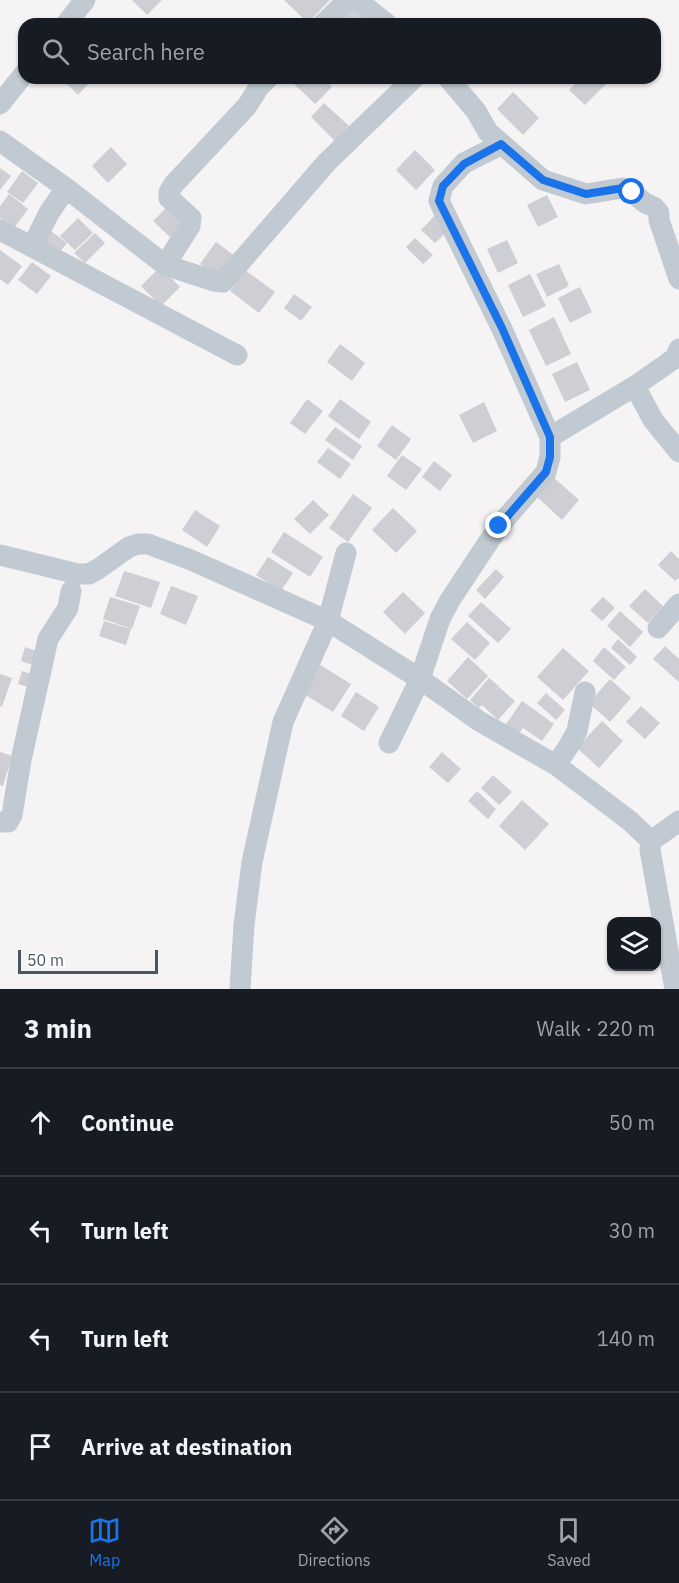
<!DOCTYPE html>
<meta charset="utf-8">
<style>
body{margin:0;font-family:"IBM Plex Sans",sans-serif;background:#20242c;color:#f1f3f6}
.controls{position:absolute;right:18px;bottom:18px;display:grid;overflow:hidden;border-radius:12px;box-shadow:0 2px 4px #0004}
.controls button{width:54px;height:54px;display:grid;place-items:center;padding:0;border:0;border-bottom:2px solid #363941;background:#171b24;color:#f1f3f6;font:30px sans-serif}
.scale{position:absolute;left:18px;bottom:15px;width:140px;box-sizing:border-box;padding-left:6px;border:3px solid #4a5661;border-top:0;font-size:16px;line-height:21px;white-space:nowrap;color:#4a5661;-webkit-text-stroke:4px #fff;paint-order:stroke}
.stop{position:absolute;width:18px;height:18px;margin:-14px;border:4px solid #1a73e8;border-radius:50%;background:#fff}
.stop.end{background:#1a73e8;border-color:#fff;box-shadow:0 2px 6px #0008}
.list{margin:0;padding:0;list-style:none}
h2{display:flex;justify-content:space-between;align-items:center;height:78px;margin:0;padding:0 24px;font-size:26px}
h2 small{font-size:20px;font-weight:400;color:#9ea1a6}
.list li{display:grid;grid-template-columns:39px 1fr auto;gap:18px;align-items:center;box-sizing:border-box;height:108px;padding:0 24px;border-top:2px solid #363941}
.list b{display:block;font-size:22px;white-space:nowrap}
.list em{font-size:20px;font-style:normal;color:#9ea1a6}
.icon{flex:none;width:33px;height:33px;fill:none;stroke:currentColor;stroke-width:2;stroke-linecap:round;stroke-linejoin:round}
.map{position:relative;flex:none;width:679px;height:989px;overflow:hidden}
.search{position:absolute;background:#171b24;box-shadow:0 2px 4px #0004;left:18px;right:18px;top:18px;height:66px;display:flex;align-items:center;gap:15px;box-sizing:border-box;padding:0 21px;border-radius:18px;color:#9ea1a6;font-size:22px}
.sheet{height:510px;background:#171b24}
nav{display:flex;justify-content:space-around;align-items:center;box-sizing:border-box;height:84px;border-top:2px solid #363941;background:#171b24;font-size:16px;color:#9ea1a6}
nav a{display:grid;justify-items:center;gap:3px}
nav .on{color:#1a73e8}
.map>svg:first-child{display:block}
.building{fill:#cdcfd5}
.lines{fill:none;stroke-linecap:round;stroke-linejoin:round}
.street{stroke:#c1cad2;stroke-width:21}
.route{stroke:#1a73e8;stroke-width:8}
</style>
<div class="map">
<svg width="679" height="989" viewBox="0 0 679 989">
<rect width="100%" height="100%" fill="#f5f3f3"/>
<!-- building -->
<path class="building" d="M132,0H162L147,15Z
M284,0H330L308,23Z
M353,6L372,24H343L339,20Z
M61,78H94L78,95Z
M298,78H324L332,87L315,104L293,83Z
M581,78H600L606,84L585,105L569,90Z
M513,92L539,118L523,135L497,109Z
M324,103L349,126L335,141L311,117Z
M111,147L127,164L108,183L92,166Z
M415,150L435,170L416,190L396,170Z
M0,168L11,176L0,190Z
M22,171L38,183L23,203L7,192Z
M9,194L28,209L14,228L0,218V206Z
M547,195L558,217L538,227L527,205Z
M167,207L183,223L170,237L153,221Z
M435,215L450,229L435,243L421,230Z
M78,218L93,233L75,250L60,236Z
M47,228L67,243L56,257L37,243Z
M95,233L105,243L85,263L74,253Z
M415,238L433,255L423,264L406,247Z
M507,240L518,263L498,273L487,249Z
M216,242L236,257L220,279L200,264Z
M0,250L22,266L8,285L0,279Z
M32,262L51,276L37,294L18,280Z
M559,264L569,286L547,297L536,274Z
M160,267L180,287L161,306L141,286Z
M245,270L275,292L259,313L230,291Z
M530,274L546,306L523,317L508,285Z
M580,287L592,312L570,323L558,298Z
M294,294L312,307L301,321L284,308Z
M554,317L571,354L546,366L529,330Z
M340,344L365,363L352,381L327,362Z
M577,362L590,390L565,402L552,374Z
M307,399L323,411L305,434L290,423Z
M340,399L371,422L359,439L328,416Z
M484,402L497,431L473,443L459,415Z
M392,425L411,439L396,460L377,446Z
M335,427L362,446L353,460L325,440Z
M328,448L351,464L340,479L317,462Z
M402,455L422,469L406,490L387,476Z
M434,461L452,475L440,491L422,477Z
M552,476L579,500L562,520L535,495Z
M353,494L372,508L348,542L329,528Z
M313,500L329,515L310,534L294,519Z
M393,508L417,531L396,553L372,530Z
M195,510L220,526L207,547L182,530Z
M284,532L323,557L310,577L271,552Z
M671,551L679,559V578L675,581L658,565Z
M268,557L293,573L281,591L256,575Z
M496,569L504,577L485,599L476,590Z
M124,571L160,582L151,608L115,596Z
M171,586L198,596L186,625L160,614Z
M645,589L663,606L648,623L629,606Z
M403,592L425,613L405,634L383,612Z
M110,597L140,606L132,629L103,619Z
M603,597L615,608L602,621L590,610Z
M481,602L511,629L498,643L468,616Z
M620,611L643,632L630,647L607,626Z
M104,621L131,629L126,645L99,636Z
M467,622L490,643L475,660L451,639Z
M618,639L637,657L630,665L611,648Z
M665,646L679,659V682L653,659Z
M25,647L42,653L38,667L21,661Z
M604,647L626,667L614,680L593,661Z
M563,648L589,671L563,700L537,677Z
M468,657L488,676L467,699L447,681Z
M317,663L351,684L333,712L299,691Z
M22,671L38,676L34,689L18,684Z
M0,674L12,678L2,707L0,706Z
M489,678L499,686L493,694L499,687L515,701L498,720L482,705L479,708L470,700Z
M610,679L631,698L610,722L589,703Z
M356,692L379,707L364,731L341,716Z
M546,693L565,710L556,720L537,703Z
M522,701L554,724L542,741L523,728L517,736L504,727Z
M641,706L660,723L645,739L626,722Z
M602,721L623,741L599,768L577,748Z
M0,752L12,756L3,786L0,785Z
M442,752L461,769L448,783L429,767Z
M493,775L512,792L499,805L481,788Z
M477,791L496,809L488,819L468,801Z
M522,800L549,824L525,850L499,826Z"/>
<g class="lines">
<!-- street -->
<path class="street" d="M357,0L387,24
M66,24L85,0
M323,24L348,0
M448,78L476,111L488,132L543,180L586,194L623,188L628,189L645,203L654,207L659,213V220L679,279
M0,104L24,74
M0,141L66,188L165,265L214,281L223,282L327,162L414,78
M0,230L237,355
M32,247L49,213L66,188
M165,265L190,226L191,218L169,198V192L174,184L247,106L259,87L268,78
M679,349L675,358L635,386L653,420L679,452
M550,437L635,386
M0,555L78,574H89L98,569L129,547L138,544H148L191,560L328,621L420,679L479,721L556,765L630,821L651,841L650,850L675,989
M658,628L679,604
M389,743L420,679L440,619L450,600L499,526L546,472L550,457V437L502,329L439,201L443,186L464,163L502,144
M556,765L570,744L577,731L585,692
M0,822H8L12,815L21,760L48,639L68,608L71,591
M651,841L679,821
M240,989L244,925L252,862L283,722L328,621L346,553"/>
</g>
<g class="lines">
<!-- route -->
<path class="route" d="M499,526L546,472L550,457V437L502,328L439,201L443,186L464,164L501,144L543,180L586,194L623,188L632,192"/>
</g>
</svg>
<div class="controls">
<button><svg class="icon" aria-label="layers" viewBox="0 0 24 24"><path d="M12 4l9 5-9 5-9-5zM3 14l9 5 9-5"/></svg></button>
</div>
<div class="scale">50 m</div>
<div class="stop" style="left:632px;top:192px"></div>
<div class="stop end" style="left:499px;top:526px"></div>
<div class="search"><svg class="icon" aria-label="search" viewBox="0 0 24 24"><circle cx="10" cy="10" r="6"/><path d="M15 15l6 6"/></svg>Search here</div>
</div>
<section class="sheet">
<h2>3 min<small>Walk · 220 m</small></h2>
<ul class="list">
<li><svg class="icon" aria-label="ahead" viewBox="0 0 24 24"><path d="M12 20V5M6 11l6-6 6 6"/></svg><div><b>Continue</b></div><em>50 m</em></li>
<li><svg class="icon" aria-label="left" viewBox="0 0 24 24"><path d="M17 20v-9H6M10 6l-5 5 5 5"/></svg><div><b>Turn left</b></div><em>30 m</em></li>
<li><svg class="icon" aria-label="left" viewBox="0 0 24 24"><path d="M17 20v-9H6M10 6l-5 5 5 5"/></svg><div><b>Turn left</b></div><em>140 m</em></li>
<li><svg class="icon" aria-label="arrive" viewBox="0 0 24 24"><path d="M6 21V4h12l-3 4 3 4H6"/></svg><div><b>Arrive at destination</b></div></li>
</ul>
</section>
<nav>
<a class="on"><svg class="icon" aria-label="map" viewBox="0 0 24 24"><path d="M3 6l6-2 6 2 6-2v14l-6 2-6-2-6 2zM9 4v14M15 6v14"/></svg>Map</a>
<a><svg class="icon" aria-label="directions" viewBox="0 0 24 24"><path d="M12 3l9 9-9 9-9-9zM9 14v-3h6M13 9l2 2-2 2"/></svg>Directions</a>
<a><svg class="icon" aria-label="saved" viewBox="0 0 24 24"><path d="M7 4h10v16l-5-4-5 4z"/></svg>Saved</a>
</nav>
